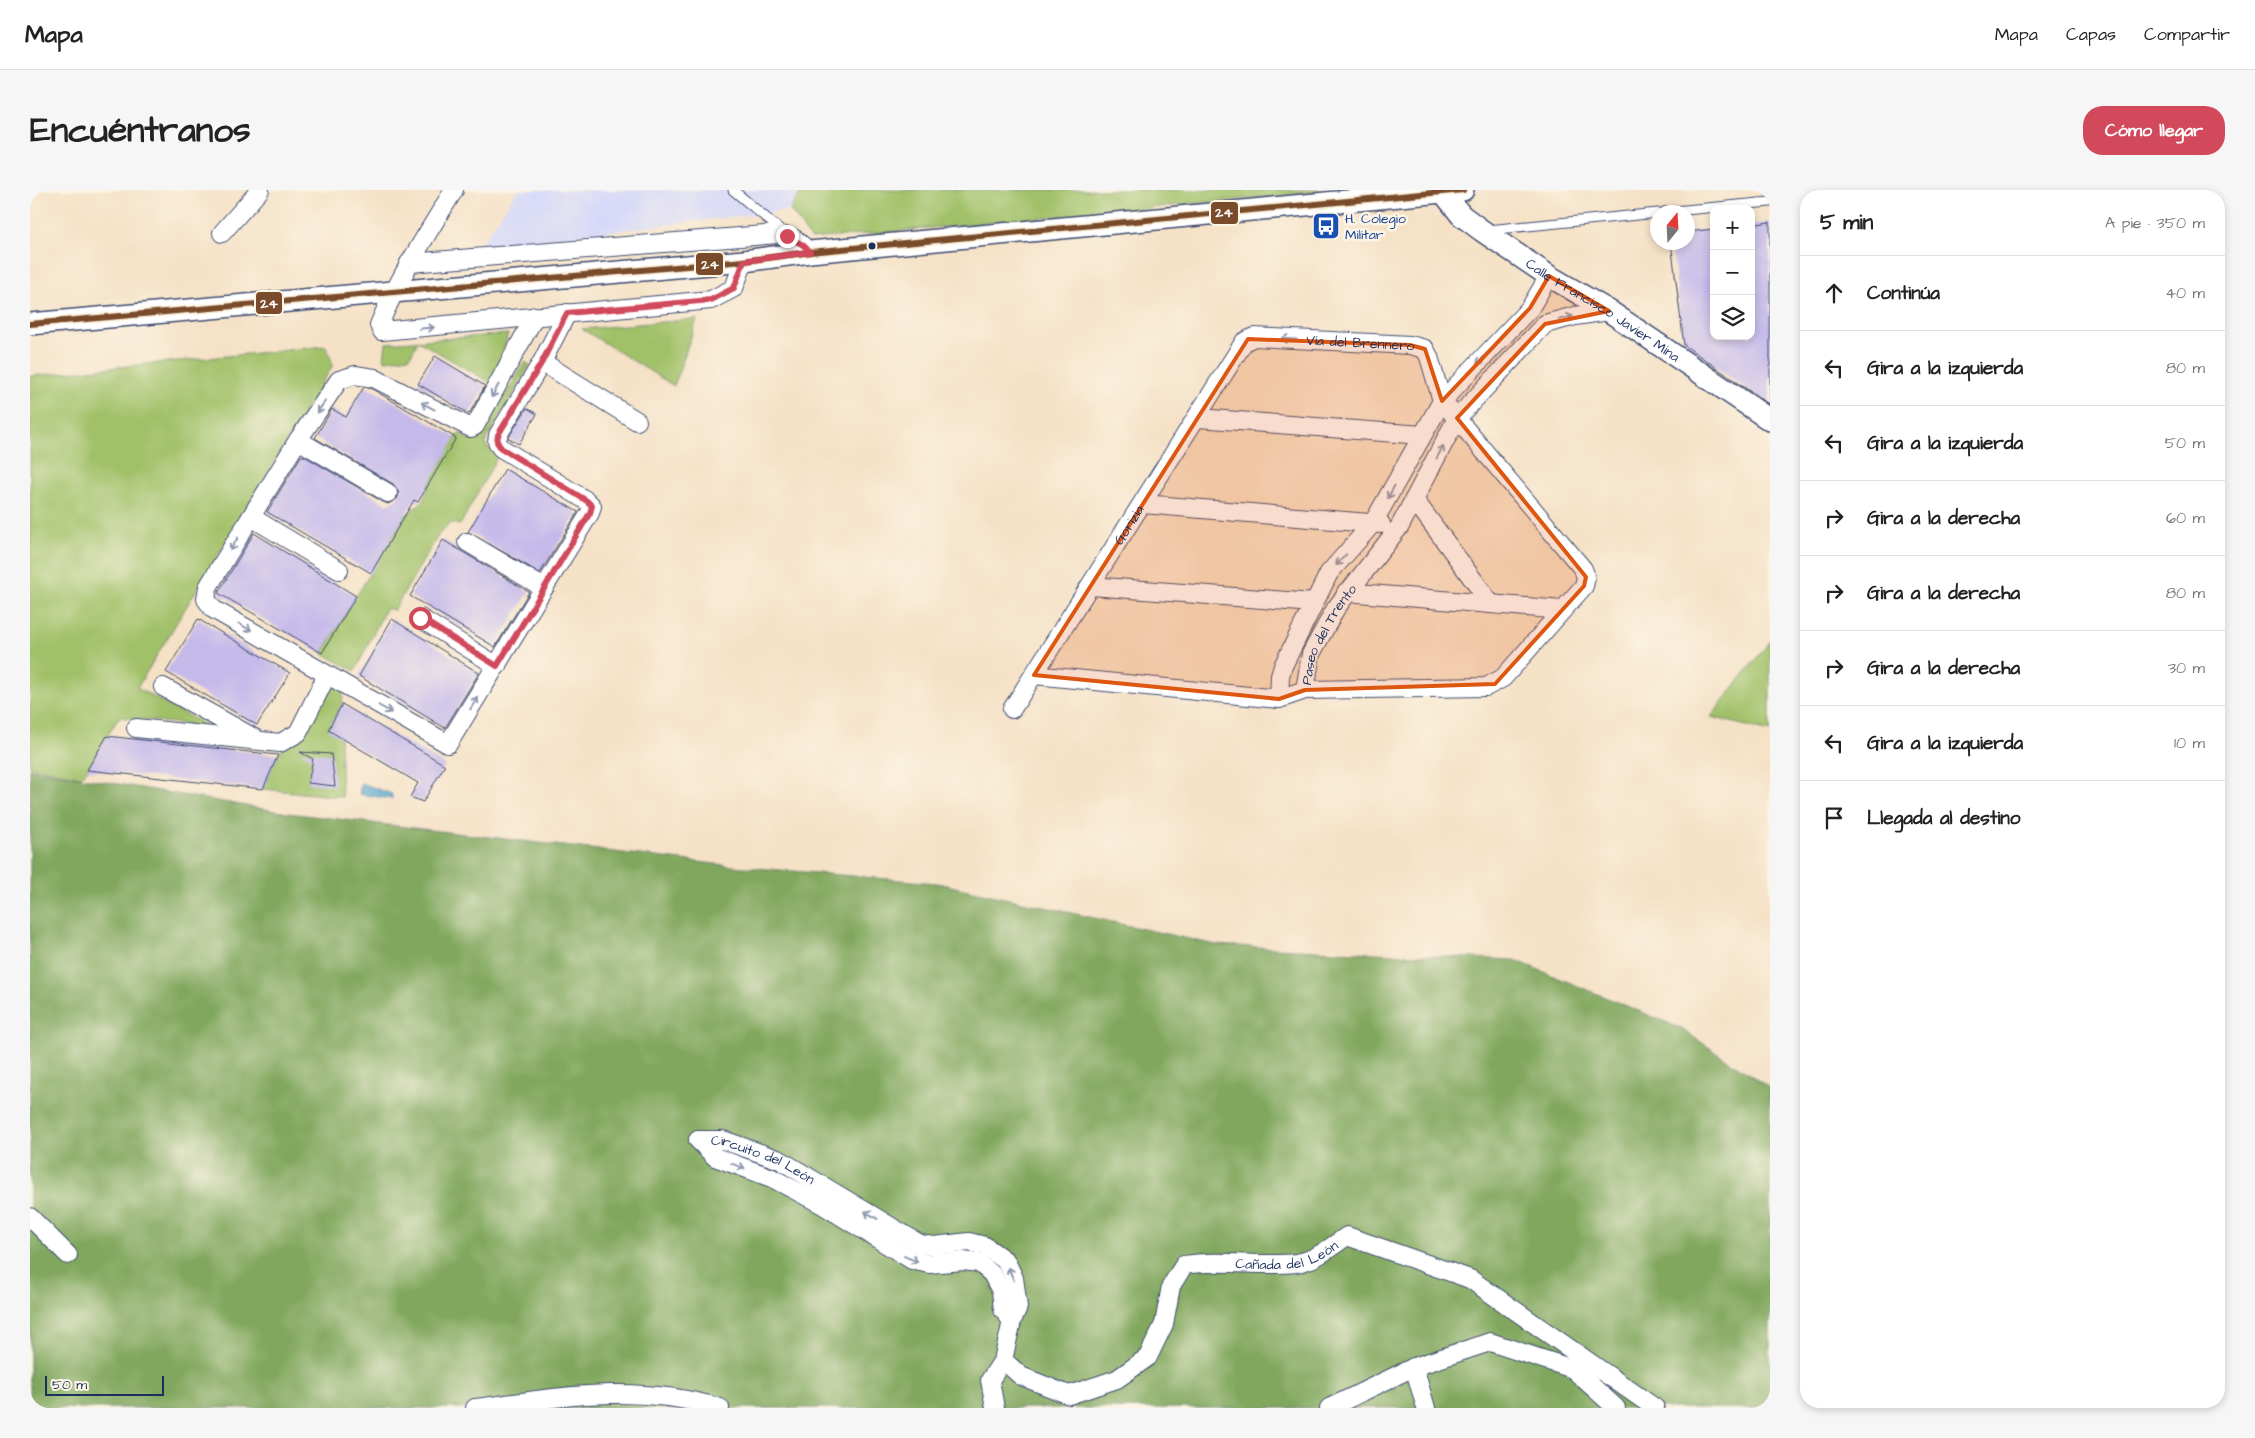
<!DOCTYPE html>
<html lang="es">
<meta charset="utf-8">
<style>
body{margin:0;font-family:"Architects Daughter",sans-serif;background:#f6f6f6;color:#222}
.controls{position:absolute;right:15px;top:15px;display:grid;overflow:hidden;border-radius:10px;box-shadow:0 2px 8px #0003}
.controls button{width:45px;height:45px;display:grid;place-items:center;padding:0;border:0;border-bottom:1px solid #e0e0e0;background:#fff;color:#222;font:25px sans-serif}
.compass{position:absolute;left:1620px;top:15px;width:45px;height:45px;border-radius:50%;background:#fff;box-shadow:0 2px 8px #0003;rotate:18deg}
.scale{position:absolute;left:15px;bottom:12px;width:119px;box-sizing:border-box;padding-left:5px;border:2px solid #1b2f5e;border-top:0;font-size:14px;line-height:18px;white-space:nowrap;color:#1b2f5e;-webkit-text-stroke:4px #fcf5e5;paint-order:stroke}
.stop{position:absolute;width:15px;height:15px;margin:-11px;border:4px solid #d1495b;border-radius:50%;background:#fff}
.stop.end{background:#d1495b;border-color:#fff;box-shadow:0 1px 5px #0008}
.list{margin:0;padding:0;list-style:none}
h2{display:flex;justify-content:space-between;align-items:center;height:65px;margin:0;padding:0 20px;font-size:21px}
h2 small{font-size:16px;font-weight:400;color:#767676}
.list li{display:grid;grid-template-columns:32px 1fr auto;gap:15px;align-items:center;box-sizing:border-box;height:75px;padding:0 20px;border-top:1px solid #e0e0e0}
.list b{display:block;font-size:19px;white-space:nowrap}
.list em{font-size:16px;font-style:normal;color:#767676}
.icon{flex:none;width:28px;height:28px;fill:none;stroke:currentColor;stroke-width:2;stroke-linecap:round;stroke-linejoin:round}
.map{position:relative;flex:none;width:1740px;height:1218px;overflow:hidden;border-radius:20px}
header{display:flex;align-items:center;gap:30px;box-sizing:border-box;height:70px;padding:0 25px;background:#fff;border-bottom:1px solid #e0e0e0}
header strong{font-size:24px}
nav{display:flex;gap:28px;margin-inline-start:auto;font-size:18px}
.intro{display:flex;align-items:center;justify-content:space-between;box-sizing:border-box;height:120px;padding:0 30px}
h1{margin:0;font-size:35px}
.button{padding:12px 22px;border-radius:20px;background:#d1495b;color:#fff;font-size:18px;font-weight:700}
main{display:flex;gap:30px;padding:0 30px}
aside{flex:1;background:#fff;border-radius:20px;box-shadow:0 2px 8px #0003}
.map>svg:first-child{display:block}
.built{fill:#d5d8f9}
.green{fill:#a1c169;stroke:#5e7864}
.forest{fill:#80a75d;stroke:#4e6b5e}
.water{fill:#52a5cd;stroke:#366a96}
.building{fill:#c5b9ea}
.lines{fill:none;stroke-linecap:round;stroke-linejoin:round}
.service-casing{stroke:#3c4a6e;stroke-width:11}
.minor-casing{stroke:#3c4a6e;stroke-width:20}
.tertiary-casing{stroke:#3c4a6e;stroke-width:24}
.service{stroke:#fff;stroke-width:9}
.minor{stroke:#fff;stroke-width:18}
.tertiary{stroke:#fff;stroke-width:21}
.bus-1-casing{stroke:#fcf5e5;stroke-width:10}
.bus-1{stroke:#7a4b2a;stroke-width:6}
.oneway{stroke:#8d97ae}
.route{stroke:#d1495b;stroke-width:6}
.marked{fill:#de5710;fill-opacity:0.2;stroke:#de5710;stroke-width:4;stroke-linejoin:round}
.bus-dot{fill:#1b2f5e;stroke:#fcf5e5;stroke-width:2}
.labels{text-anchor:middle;stroke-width:5;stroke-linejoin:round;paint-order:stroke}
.transit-label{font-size:14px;fill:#164399;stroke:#fcf5e5;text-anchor:start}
.street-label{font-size:14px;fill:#1b2f5e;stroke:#fcf5e5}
.line-badge{stroke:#fcf5e5;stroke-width:2}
.badge-label{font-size:14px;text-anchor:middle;font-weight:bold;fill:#fff}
</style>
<header>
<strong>Mapa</strong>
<nav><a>Mapa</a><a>Capas</a><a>Compartir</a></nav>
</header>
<div class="intro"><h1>Encuéntranos</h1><a class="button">Cómo llegar</a></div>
<main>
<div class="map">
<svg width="1740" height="1218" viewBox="0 0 1740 1218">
<rect width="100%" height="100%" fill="#fcf5e5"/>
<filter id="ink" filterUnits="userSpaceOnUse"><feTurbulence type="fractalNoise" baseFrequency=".02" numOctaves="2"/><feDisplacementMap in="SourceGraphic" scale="10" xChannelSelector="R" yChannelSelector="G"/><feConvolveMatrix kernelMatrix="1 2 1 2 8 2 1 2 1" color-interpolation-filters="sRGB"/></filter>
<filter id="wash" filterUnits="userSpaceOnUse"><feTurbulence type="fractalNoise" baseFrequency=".0096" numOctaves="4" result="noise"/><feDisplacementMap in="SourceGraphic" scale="20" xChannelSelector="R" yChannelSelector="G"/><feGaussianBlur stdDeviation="1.12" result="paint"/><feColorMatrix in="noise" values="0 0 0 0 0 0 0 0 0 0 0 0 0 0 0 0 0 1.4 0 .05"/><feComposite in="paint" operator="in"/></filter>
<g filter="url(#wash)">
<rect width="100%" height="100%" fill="#f5e1c6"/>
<!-- built -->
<path class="built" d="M488,0H772L760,20L449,57Z"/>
<!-- green -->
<path class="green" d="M772,0H1289L1292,2L781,49L760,20Z
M667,129L644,196L552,139Z
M478,144L463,194L388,151L380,167L354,170L356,153Z
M296,156L303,175L107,498L179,537L89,527L57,580L51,587L0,577V186Z
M495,172L500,175L456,249V256L468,266L430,335L421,333L409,344L364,420L356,418L325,481L292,463L374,327L393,311L404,280L429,243L440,250L450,247Z
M1740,451V542L1681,527Z
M304,489L314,495L312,514L298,539L310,547L312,607L233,599L248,565Z"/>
<!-- forest -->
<path class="forest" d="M0,579L258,623L702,676L907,693L1186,755L1485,770L1650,838L1740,898V1218H0Z"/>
<!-- water -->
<path class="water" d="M331,593L362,604V609L329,604Z"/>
<g id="blocks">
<!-- building -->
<path class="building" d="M1740,32V215L1654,155L1641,52H1658V42L1684,39V146H1721V35Z
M405,166L455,196L439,224L388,194Z
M334,197L342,199L426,248L388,312L384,310L341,383L237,322L271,266H274L353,312L358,314L367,309L369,303L363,294L285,248L302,219L316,227Z
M497,218L507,224L489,254L478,248Z
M475,279L548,322L510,383L438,342Z
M224,343L326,406L292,463L188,403Z
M413,350L499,402L465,457L380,406Z
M168,429L260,483L227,535L136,482Z
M362,429L449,483L415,538L329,486Z
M312,514L415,575L393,612L380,607L388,593L298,540Z
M77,546L201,560L248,565L233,599L57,580Z
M270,562L301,564L305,596L278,593L283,569Z"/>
</g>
</g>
<g filter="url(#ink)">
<use href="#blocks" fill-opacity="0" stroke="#3c4a6e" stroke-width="1"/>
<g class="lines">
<!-- service casing -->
<g class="service-casing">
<path id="service" d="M703,0L753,42
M1740,0V1
M1634,22L1740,12
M1458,40L1628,23"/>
</g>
<!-- minor casing -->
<g class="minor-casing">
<g id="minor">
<path d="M424,0C397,44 369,87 349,135L352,141L681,110L704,98L714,71"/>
<path d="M192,43L230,0"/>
<path d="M379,73L748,44L765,49L780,62"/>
<path d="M505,126L445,236L441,238L344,188L325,185L309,190L268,250L178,397L176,409L183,419L418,554L560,323L562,316L557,311L471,258L467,252L468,245L512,172L537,123"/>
<path d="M512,172L607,231"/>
<path d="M1168,228L1392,245"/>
<path d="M268,250L358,303"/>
<path d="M1384,309L1461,414"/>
<path d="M1113,314L1351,334"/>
<path d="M221,327L309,380"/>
<path d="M437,352L514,398"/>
<path d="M1061,396L1284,413"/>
<path d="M1316,402L1532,420"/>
<path d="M390,428L467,476"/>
<path d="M133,497L226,549"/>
<path id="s1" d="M1275,500L1281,464L1306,418L1370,336L1427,228L1515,134L1545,126L1579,121"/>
<path d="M1249,509L1250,486L1253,476L1299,383L1343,333L1412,211L1500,118L1519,86"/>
<path id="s2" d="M982,519L1214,152L1224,147L1380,155L1395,159L1399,167L1412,211L1553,379L1556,387L1554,396L1473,488L1456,497L1275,500L1249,509L1004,485"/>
<path d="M106,538L250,553L268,543L297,485"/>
<path id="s3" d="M668,950H693L750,970L890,1054L904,1056L939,1052L955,1056L976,1071L984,1088L988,1117L982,1131L973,1170"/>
<path d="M668,950L685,967L742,988L793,1015L882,1070L899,1074L933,1071L949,1073L962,1084L971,1101L973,1120L982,1131"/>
<path d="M0,1027L38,1065"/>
<path d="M1384,1177L1396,1218"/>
<path d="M445,1218C531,1207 605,1193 690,1218"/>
<path id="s4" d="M965,1218L960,1190L973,1170L991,1186L1039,1205L1087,1189L1118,1167L1134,1134L1141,1096L1154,1075C1191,1069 1229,1077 1266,1073C1285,1071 1302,1056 1317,1046L1440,1089L1625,1218"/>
<path d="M1299,1218L1384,1177L1460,1152L1543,1179L1586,1218"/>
</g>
</g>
<!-- tertiary casing -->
<g class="tertiary-casing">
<g id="tertiary">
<path id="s5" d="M1413,2L1431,25L1451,40L1519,86L1579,121L1740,230"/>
<path d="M0,134L714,71L780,62L1433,0"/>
</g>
</g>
<!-- service -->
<use href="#service" class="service"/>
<!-- minor -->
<use href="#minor" class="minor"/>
<!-- tertiary -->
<use href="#tertiary" class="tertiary"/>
<!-- bus-1 casing -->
<g class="bus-1-casing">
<path id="bus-1" d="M0,134L714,71L780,62L1433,0"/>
</g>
<!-- bus-1 -->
<use href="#bus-1" class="bus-1"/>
</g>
<!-- one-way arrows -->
<defs><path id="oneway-shaft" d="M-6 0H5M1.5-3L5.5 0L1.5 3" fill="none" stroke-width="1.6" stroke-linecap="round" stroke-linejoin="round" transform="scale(1.25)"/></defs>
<g class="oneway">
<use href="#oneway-shaft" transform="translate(1536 128) rotate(-15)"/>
<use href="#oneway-shaft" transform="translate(397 138) rotate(-6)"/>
<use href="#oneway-shaft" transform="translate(1259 149) rotate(-177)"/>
<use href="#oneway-shaft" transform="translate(1452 169) rotate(133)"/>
<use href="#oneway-shaft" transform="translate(465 201) rotate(119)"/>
<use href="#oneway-shaft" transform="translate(398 216) rotate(-152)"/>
<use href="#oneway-shaft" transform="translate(291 217) rotate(125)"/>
<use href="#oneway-shaft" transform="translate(1410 262) rotate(-62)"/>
<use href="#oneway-shaft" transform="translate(1361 302) rotate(119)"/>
<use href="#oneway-shaft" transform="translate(204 354) rotate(122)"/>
<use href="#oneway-shaft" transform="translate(1311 370) rotate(132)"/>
<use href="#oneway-shaft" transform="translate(215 437) rotate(30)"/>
<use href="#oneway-shaft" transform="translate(444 513) rotate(-59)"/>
<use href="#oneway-shaft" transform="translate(355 519) rotate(30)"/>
<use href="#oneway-shaft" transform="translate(708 976) rotate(20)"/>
<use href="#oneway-shaft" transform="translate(841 1025) rotate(-149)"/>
<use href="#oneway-shaft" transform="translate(881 1069) rotate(23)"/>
<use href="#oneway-shaft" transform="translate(981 1084) rotate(-113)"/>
</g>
</g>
<g class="lines" filter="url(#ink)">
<!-- route -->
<path class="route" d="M390,428L467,476L560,323L562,316L557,311L471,258L467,252L468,245L512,172L537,123L681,110L704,98L714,71L780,62L773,55L757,46"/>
</g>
<!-- marked area -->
<path class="marked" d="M1519,86L1579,121L1515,134L1427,228L1556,387L1554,396L1465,494L1275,500L1249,509L1004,485L1218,149L1380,155L1395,159L1412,211L1500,118Z"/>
<!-- icons -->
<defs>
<g id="bus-square" transform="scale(1.4375)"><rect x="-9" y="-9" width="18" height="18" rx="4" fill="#1a4fb4" stroke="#fcf5e5"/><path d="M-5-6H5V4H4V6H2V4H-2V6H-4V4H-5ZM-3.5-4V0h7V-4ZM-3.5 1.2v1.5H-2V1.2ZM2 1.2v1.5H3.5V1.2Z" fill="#fff"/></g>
</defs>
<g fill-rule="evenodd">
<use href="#bus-square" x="1296" y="36"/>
</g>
<!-- markers -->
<circle class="bus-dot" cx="842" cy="56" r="4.5"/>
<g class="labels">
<!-- transit labels -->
<g class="transit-label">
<text x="1315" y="33">H. Colegio<tspan x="1315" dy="16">Militar</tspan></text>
</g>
<!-- street labels -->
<g class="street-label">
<text dy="5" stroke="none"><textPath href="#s5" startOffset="200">Calle Francisco Javier Mina</textPath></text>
<text dy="5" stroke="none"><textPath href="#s2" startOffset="552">Vía del Brennero</textPath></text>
<text dy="5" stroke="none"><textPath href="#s2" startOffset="218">Gorizia</textPath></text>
<text dy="5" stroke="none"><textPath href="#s1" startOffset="61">Paseo del Trento</textPath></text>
<text dy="5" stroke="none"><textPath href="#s3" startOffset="69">Circuito del León</textPath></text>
<text dy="5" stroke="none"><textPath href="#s4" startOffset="421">Cañada del León</textPath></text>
</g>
</g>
<g class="line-badge">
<rect x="1180" y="11" width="29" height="24" rx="5" fill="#7a4b2a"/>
<rect x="665" y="62" width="29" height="24" rx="5" fill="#7a4b2a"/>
<rect x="225" y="101" width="28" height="24" rx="5" fill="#7a4b2a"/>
</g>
<g class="badge-label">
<text x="1194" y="27">24</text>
<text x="680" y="79">24</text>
<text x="239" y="118">24</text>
</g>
</svg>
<div class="controls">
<button>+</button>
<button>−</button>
<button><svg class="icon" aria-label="layers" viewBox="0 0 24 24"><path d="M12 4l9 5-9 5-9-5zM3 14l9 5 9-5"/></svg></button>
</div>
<svg class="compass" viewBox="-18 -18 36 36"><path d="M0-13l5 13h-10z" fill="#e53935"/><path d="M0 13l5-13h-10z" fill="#767676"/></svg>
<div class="scale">50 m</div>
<div class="stop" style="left:390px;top:428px"></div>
<div class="stop end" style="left:757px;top:46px"></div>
</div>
<aside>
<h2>5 min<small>A pie · 350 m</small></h2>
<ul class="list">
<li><svg class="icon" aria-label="ahead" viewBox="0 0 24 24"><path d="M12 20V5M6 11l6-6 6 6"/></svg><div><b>Continúa</b></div><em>40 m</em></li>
<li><svg class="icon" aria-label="left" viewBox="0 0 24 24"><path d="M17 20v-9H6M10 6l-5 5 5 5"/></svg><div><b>Gira a la izquierda</b></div><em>80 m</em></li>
<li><svg class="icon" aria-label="left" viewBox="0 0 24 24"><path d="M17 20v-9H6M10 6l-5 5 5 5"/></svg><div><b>Gira a la izquierda</b></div><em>50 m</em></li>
<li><svg class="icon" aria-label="right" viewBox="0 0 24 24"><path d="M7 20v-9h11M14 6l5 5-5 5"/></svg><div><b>Gira a la derecha</b></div><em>60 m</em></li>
<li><svg class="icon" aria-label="right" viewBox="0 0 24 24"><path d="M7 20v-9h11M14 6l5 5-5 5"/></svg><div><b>Gira a la derecha</b></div><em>80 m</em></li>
<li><svg class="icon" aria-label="right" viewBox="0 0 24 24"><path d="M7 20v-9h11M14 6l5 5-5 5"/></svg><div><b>Gira a la derecha</b></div><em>30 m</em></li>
<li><svg class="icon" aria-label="left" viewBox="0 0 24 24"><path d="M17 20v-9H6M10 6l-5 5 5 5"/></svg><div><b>Gira a la izquierda</b></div><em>10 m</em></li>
<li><svg class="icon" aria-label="arrive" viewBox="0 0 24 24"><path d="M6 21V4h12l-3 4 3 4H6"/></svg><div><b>Llegada al destino</b></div></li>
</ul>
</aside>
</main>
